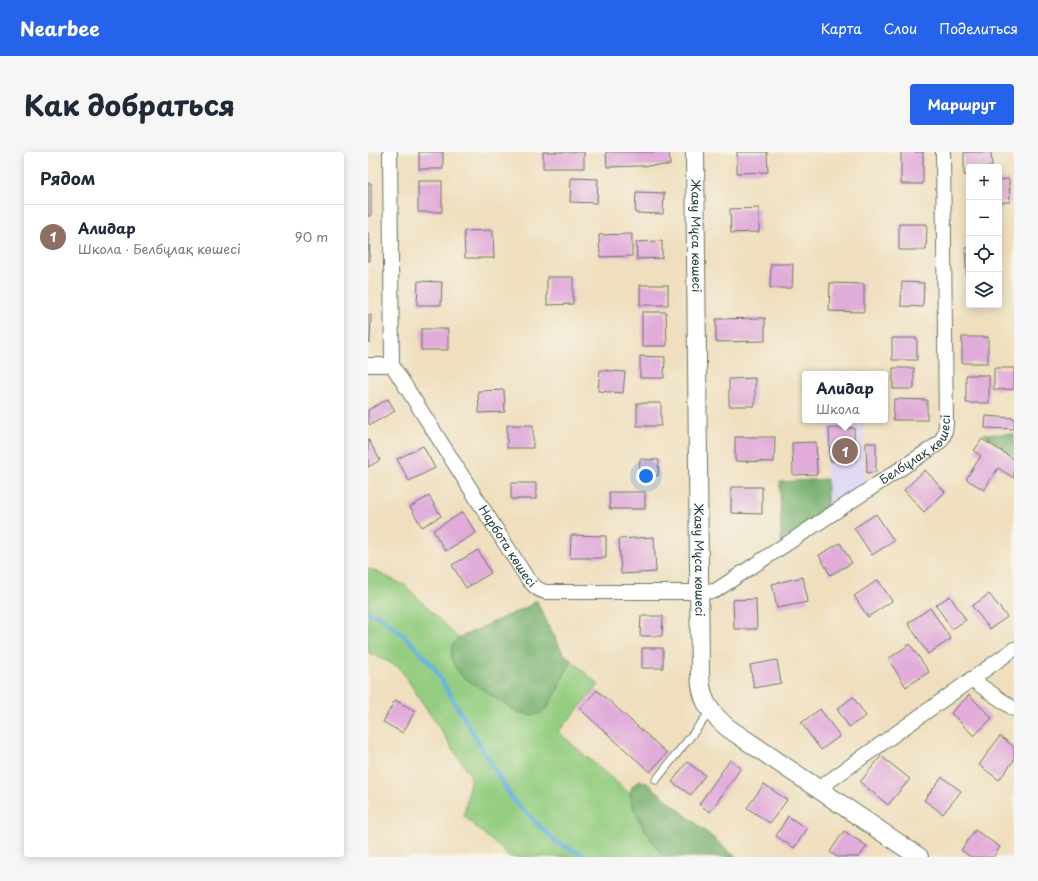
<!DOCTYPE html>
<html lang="ru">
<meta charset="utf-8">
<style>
body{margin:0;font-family:"Playpen Sans",sans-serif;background:#f6f6f7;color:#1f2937}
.controls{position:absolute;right:12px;top:12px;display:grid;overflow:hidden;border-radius:4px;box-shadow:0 2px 10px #0003}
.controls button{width:36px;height:36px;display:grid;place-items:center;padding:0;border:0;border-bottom:1px solid #e0e1e3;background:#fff;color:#1f2937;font:20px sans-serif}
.you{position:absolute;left:278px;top:324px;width:14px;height:14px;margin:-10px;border:3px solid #fff;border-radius:50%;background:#1a73e8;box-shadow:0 0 0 6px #1a73e833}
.badge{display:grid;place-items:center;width:26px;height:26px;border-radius:50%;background:#2563eb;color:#fff;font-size:13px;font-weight:700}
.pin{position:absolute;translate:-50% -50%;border:2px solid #fff;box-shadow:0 1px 4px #0006}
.popup{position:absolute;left:434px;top:219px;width:86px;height:52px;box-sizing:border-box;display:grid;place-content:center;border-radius:4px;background:#fff;filter:drop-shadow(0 1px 3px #0005);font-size:13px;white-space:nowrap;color:#747a83}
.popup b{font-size:15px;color:#1f2937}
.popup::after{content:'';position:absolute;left:50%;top:100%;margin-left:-8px;border:8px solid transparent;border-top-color:#fff}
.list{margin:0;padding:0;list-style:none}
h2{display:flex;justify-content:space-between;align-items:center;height:52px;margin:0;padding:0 16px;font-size:17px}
h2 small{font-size:13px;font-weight:400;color:#747a83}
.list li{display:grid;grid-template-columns:26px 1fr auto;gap:12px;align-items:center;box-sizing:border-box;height:64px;padding:0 16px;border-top:1px solid #e0e1e3}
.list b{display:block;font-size:15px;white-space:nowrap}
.list p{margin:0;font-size:13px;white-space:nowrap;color:#747a83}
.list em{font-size:13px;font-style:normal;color:#747a83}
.icon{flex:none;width:22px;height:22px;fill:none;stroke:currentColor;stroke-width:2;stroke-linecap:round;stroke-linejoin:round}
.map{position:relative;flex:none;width:646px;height:705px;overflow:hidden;border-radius:4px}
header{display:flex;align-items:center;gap:24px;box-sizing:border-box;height:56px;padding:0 20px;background:#2563eb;color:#fff}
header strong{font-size:19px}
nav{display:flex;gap:22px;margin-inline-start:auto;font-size:14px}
.intro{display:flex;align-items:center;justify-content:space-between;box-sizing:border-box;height:96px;padding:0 24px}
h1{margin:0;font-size:28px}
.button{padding:10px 18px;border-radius:4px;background:#2563eb;color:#fff;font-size:14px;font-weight:700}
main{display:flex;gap:24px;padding:0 24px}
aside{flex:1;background:#fff;border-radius:4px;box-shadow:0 2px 10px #0003}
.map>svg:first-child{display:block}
.built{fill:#ddd5f6}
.green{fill:#94cd80;stroke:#5a855a}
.forest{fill:#77b06e;stroke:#4b7651}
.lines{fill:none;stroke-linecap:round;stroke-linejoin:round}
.stream{stroke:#69b2e1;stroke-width:4.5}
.building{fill:#e1abda}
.service-casing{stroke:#687664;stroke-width:9}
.minor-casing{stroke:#687664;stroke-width:16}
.tertiary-casing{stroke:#687664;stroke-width:20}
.service{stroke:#fff;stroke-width:7}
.minor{stroke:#fff;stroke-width:14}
.tertiary{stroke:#fff;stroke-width:18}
.labels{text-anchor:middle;stroke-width:3;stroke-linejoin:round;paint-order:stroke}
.street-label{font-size:12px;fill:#1f3d34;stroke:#f7f3e8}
</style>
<header>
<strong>Nearbee</strong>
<nav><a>Карта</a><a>Слои</a><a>Поделиться</a></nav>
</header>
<div class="intro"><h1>Как добраться</h1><a class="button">Маршрут</a></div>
<main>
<aside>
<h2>Рядом<small></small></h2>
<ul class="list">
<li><span class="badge" style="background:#8d6e63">1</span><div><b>Алидар</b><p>Школа · Белбұлақ көшесі</p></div><em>90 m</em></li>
</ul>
</aside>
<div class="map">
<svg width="646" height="705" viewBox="0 0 646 705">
<rect width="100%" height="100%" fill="#f7f3e8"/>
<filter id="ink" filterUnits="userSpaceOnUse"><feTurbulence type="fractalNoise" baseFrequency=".025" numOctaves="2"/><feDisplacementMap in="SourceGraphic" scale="8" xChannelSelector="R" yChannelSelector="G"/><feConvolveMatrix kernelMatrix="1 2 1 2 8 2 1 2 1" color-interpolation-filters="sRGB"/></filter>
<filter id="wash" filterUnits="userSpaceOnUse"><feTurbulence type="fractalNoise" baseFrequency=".012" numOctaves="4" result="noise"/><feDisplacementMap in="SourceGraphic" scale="16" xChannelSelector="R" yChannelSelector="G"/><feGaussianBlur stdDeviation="0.9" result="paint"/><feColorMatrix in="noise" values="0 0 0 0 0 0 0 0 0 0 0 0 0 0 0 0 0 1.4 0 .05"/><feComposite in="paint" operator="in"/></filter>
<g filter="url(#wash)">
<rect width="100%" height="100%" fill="#efdfbe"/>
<!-- built -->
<path class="built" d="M495,270L497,334L459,359V271Z"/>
<!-- green -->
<path class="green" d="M0,416L38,434L90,486C79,503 83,511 95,525L179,556L186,545L203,508L231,533L190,580L262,642C267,665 281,687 296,705H142L96,664L103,624L31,515L0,500Z"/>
<!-- forest -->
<path class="forest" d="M616,282H646V304Z
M459,327V359L413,389L412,330Z
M168,448L195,501L203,508L186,545L179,556L171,562L162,563L149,560L95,525L87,515L83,506L84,494L90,486L163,453Z
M272,628L279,631L368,705H296C285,691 263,660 262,642C262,635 267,631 272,628Z"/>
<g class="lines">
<!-- stream -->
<path class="stream" d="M0,460L11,464L37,484L65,514L145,648L188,690L220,705"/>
</g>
<g id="blocks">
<!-- building -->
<path class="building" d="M51,0H75V17H51Z
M175,0H216V16H175Z
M238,0H301L302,13L239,15Z
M369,0H399L400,20L369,21Z
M533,0H555V32H533Z
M596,0H623L624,15H601V23H596Z
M203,26L230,27L229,51L202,50Z
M641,27L642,50H631V28Z
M50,29H74V60H50Z
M0,31H3V64H0Z
M268,40L296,41L295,62L267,61Z
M391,56V80L363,81L362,57Z
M531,72H559L558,98H531Z
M125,78L126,106H97L96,79Z
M0,81H1L2,109H0Z
M264,82V104L232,105L231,83Z
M294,89V106L269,107L268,90Z
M597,96H601V131H599Z
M403,112H425L424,136H402Z
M179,125H205V152L179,153Z
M50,129L74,130L73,153H49Z
M534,130L556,131L555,155L533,154Z
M462,131L496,132V160L461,159Z
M272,133H300V153H272Z
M274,160H298L299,194H274Z
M0,163H3L2,190H0Z
M397,166V189L348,190V167Z
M53,177H80V198H53Z
M594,185H620V211H594Z
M524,186H549V208H524Z
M272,204L297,205L296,226H272Z
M525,216H546V237H525Z
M626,216H646V237L626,238Z
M232,218L257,220L255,241L230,239Z
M598,223H621V251H598Z
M387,226V254H361V227Z
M136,238L137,260L111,261L110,239Z
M20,247L27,259L2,273L0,270V258Z
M526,247L559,248V268H525Z
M269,251H293V274H269Z
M618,264L646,266V277L617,276Z
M139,273H165V296H139Z
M461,276H486L487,309H462Z
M367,285H407L406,310L367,309Z
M0,287L12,308L0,315Z
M614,287L646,307V326L630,316L616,338L598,327L613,304L606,299Z
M448,290L449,322L425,323L424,291Z
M498,291H508V320L499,321Z
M55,294L67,316L41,329L29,307Z
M272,307L291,308L290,324L271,323Z
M557,318L577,340L556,360L536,338Z
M143,331H168V347H143Z
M363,335H394V362L363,361Z
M241,340H277V357H242Z
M61,344L73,364L54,375L42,355Z
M95,360L108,381L77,399L65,378Z
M508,362L526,389L504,403L486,376Z
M203,383L238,384V406H202Z
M286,385L288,420L253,422L251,387Z
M472,391L484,411L462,423L451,403Z
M110,398L123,421L98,436L84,413Z
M435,425L440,450L409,456L404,432Z
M510,428L524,449L500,465L486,444Z
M621,442L639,465L622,477L604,454Z
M582,444L598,468L584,477L568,453Z
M388,447L389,477H366L365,448Z
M562,456L583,487L560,502L540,471Z
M273,464H295L294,484H272Z
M542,492L561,520L538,535L520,507Z
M274,496H295V516H274Z
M409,508L413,531L386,536L382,513Z
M229,538L299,601L282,620L212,557Z
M601,543L624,566L606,584L583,561Z
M485,545L498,564L481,575L469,557Z
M27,548L47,559L35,581L15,570Z
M452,557L472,584L453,598L433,571Z
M632,584L646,595V608L631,628L611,613Z
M513,604L542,627L520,653L492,630Z
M362,608L373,616L342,660L331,652Z
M319,610L337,623L323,643L304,630Z
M574,625L593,639L575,662L556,648Z
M396,632L419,648L402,671L379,656Z
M420,664L439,677L426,696L408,684Z
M607,678L632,695L625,705H603L593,698Z
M476,679L499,694L491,705H469L462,700Z"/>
</g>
</g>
<g filter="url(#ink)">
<use href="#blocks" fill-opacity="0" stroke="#687664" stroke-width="1"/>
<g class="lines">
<!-- service casing -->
<g class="service-casing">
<path id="service" d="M288,628L342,560"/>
</g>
<!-- minor casing -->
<g class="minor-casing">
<g id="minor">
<path d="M22,0L24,213"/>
<path d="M0,213H24"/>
<path id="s1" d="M24,213L159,426C165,433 169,438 178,440H331L347,439L564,296C574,290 577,284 578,272L575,0"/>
<path d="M603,527L646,557"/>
<path d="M450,637L646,497"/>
</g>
</g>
<!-- tertiary casing -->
<g class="tertiary-casing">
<g id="tertiary">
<path id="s2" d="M327,0L332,522C333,548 340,559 360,576L551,705"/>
</g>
</g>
<!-- service -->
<use href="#service" class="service"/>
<!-- minor -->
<use href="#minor" class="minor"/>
<!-- tertiary -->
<use href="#tertiary" class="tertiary"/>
</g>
</g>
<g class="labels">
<!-- street labels -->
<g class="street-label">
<text dy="4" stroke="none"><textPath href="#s2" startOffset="84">Жаяу Мұса көшесі</textPath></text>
<text dy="4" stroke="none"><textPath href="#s1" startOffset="694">Белбұлақ көшесі</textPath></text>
<text dy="4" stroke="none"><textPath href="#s1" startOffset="215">Нарбота көшесі</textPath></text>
<text dy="4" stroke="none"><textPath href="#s2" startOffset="408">Жаяу Мұса көшесі</textPath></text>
</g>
</g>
</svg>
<div class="controls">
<button>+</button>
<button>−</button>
<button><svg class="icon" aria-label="locate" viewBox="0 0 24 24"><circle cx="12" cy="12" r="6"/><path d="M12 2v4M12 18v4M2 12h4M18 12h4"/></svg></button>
<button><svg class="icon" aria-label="layers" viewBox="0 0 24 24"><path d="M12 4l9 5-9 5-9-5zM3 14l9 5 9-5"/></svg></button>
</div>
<div class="you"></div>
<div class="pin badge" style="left:477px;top:299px;background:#8d6e63">1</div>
<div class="popup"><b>Алидар</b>Школа</div>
</div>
</main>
